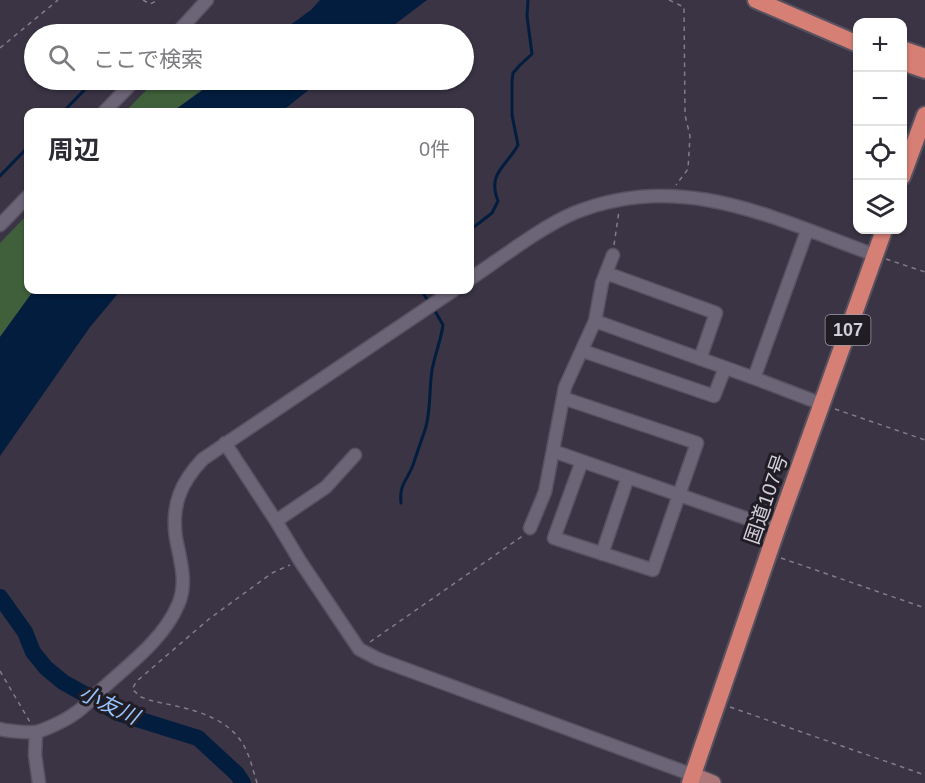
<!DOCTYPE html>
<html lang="ja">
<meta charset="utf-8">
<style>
body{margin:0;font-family:Helvetica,"Noto Sans JP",sans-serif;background:#f7f7f7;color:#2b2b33}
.controls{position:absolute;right:18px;top:18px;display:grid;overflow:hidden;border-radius:12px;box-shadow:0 2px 4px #0004}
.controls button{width:54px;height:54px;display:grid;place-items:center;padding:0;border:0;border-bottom:2px solid #e1e1e2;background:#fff;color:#2b2b33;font:30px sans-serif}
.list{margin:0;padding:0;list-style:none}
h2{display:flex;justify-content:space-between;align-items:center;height:78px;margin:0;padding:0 24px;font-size:26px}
h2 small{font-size:20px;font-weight:400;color:#7c7c81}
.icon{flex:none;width:33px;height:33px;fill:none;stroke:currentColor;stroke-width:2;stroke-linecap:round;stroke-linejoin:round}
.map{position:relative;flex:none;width:925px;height:783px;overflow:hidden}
.search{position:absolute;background:#fff;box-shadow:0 2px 4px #0004;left:24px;top:24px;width:450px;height:66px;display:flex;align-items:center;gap:15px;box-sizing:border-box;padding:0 21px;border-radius:33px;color:#7c7c81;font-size:22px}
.panel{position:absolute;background:#fff;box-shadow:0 2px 4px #0004;left:24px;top:108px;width:450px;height:186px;border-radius:12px}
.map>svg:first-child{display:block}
.green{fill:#40603b}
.water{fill:#021d3e}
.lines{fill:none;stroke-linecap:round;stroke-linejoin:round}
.stream{stroke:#021d3e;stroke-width:3}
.river{stroke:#021d3e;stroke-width:16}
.minor-casing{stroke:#575160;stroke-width:15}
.major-casing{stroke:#575160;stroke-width:18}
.highway-casing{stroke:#575160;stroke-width:20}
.path{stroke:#817c8a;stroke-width:1.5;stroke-dasharray:4.5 4.5;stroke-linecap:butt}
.minor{stroke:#6c6578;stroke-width:12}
.major{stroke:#ac7576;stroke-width:15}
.highway{stroke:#d67f75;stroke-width:16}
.labels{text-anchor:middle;stroke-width:6;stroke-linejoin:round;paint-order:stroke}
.shield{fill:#201d25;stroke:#9d9aa4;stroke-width:1.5}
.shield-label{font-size:18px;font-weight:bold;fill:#d3cfda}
.street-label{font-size:20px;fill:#d3cfda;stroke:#201d25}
.water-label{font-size:21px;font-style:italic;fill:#98c4fe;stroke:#201d25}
</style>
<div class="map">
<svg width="925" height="783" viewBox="0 0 925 783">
<rect width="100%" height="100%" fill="#3a3445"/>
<!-- green -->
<path class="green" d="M156,80H192L203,89L172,112H125Z
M28,214V290H34L0,337V243Z"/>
<!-- water -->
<path class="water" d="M320,0H427L382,34H278L311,10Z
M217,80H321L281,112H172Z
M34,290H121L90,327L0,456V337Z"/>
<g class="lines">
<!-- stream -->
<path class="stream" d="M137,34L143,28L151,34
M63,112L94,80
M0,176L28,147
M470,230L492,213L498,201C487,173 506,167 518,145L512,115V81L513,73L520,65L532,54L527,16L528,0
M421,290L427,299
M401,503C399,484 407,481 413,465C417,453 421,441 425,430C431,412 429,389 432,370C435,354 441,340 443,325L435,311"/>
<!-- river -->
<path class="river" d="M0,597L25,632L33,652L46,668L63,682L118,713L198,738L237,774L243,783"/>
<!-- minor casing -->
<g class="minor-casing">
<path id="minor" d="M176,34L207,0
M104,112L135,80
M0,225L28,196
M606,273L716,313L700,359
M470,279C500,259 541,227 574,213C681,169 775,219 875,255
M595,321L754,378L822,404
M583,351L714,396L725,368
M754,378L807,231
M563,398L697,443L653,570L554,538L582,461
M225,443L276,521L300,561L359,649L378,659L693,775
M553,451L777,529
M276,521L326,487L355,455
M530,528L545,492L565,387L595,321L602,283L613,255
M602,554L628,477
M0,729C7,731 29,733 36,732C45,730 66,720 74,714C84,708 92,698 101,690C128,665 163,640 178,605C188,583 180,560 176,538C171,505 181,482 203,459L454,290
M36,732L35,755L39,783"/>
</g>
<!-- major casing -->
<g class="major-casing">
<path id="major" d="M693,775L713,783"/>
</g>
<!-- highway casing -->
<g class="highway-casing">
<path id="highway" d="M756,0L858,44
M902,49L925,57
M902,62L925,70
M902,177L925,115
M690,783L777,529L884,230"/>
</g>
<!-- path -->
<path class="path" d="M143,0L150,4L158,0
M669,0L684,7L685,115L690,136L688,169L676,185
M0,48L58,0
M614,245L619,211
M886,259L925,272
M835,409L925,440
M781,558L925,608
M370,642L524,535
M0,671L30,722
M730,707L925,775
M257,783C253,770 250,756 243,744C223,712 182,708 149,700L141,697L132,689L137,681L209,619L272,573L290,565"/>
<!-- minor -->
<use href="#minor" class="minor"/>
<!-- major -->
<use href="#major" class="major"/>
<!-- highway -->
<use href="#highway" class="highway"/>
</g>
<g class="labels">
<!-- shield labels -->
<rect class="shield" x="825.5" y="315" width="45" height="30" rx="4.5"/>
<g class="shield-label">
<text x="848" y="336">107</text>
</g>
<!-- street labels -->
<g class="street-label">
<text transform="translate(766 499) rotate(-71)" y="7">国道107号</text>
</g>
<!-- water labels -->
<g class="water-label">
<text transform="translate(109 705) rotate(25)" y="7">小友川</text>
</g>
</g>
</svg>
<div class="controls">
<button>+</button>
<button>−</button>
<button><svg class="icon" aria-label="locate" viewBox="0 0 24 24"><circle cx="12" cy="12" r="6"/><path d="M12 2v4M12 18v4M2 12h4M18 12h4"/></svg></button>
<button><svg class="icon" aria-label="layers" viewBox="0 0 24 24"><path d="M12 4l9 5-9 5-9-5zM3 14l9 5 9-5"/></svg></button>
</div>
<div class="search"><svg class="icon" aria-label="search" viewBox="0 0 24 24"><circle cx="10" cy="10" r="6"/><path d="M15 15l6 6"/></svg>ここで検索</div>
<section class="panel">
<h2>周辺<small>0件</small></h2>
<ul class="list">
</ul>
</section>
</div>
